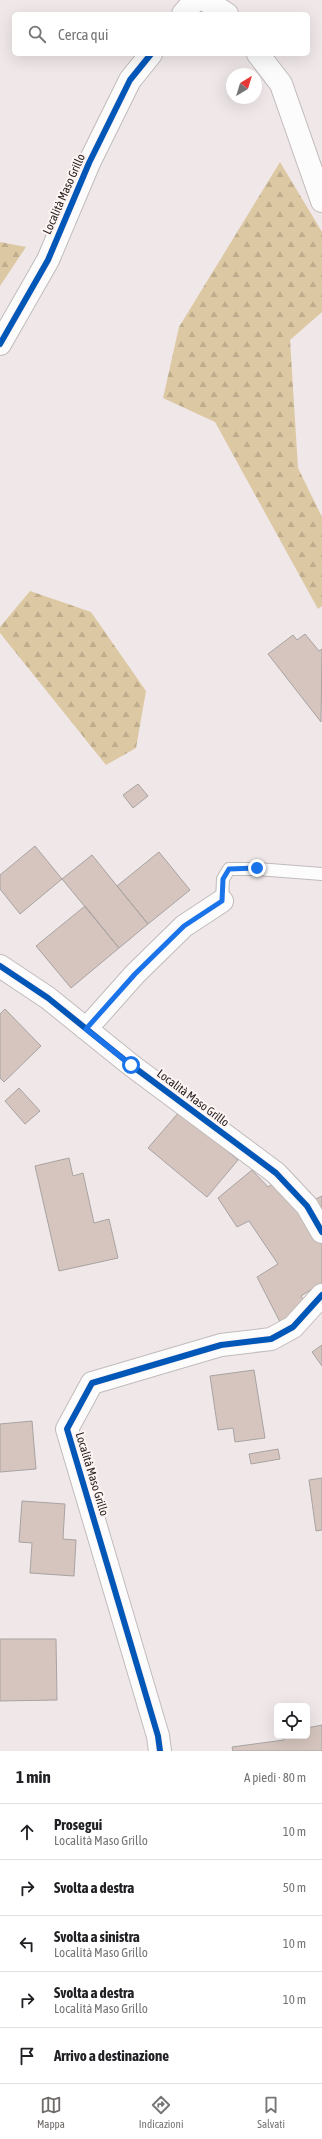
<!DOCTYPE html>
<html lang="it">
<meta charset="utf-8">
<style>
body{margin:0;font-family:"Asap Condensed",sans-serif;background:#f2f2f2;color:#202124}
.controls{position:absolute;right:12px;bottom:12px;display:grid;overflow:hidden;border-radius:6px;box-shadow:0 4px 16px #0002}
.controls button{width:36px;height:36px;display:grid;place-items:center;padding:0;border:0;border-bottom:1px solid #e0e0e0;background:#fff;color:#202124;font:20px sans-serif}
.compass{position:absolute;left:226px;top:68px;width:36px;height:36px;border-radius:50%;background:#fff;box-shadow:0 4px 16px #0002;rotate:38deg}
.stop{position:absolute;width:12px;height:12px;margin:-9px;border:3px solid #1a73e8;border-radius:50%;background:#fff}
.stop.end{background:#1a73e8;border-color:#fff;box-shadow:0 1px 4px #0008}
.list{margin:0;padding:0;list-style:none}
h2{display:flex;justify-content:space-between;align-items:center;height:52px;margin:0;padding:0 16px;font-size:17px}
h2 small{font-size:13px;font-weight:400;color:#757577}
.list li{display:grid;grid-template-columns:26px 1fr auto;gap:12px;align-items:center;box-sizing:border-box;height:56px;padding:0 16px;border-top:1px solid #e0e0e0}
.list b{display:block;font-size:15px;white-space:nowrap}
.list p{margin:0;font-size:13px;white-space:nowrap;color:#757577}
.list em{font-size:13px;font-style:normal;color:#757577}
.icon{flex:none;width:22px;height:22px;fill:none;stroke:currentColor;stroke-width:2;stroke-linecap:round;stroke-linejoin:round}
.map{position:relative;flex:none;width:322px;height:1751px;overflow:hidden}
.search{position:absolute;background:#fff;box-shadow:0 4px 16px #0002;left:12px;right:12px;top:12px;height:44px;display:flex;align-items:center;gap:10px;box-sizing:border-box;padding:0 14px;border-radius:6px;color:#757577;font-size:15px}
.sheet{height:332px;background:#fff}
nav{display:flex;justify-content:space-around;align-items:center;box-sizing:border-box;height:56px;border-top:1px solid #e0e0e0;background:#fff;font-size:11px;color:#757577}
nav a{display:grid;justify-items:center;gap:2px}
nav .on{color:#6f6968}
.map>svg:first-child{display:block}
.forest{fill:url(#forest-firs)}
.building{fill:#d5c5be;stroke:#a8a3a2}
.lines{fill:none;stroke-linecap:round;stroke-linejoin:round}
.lane-casing{stroke:#c1bbbb;stroke-width:14}
.street-casing{stroke:#c1bbbb;stroke-width:24}
.lane{stroke:#fdfcfc;stroke-width:12}
.street{stroke:#fdfcfc;stroke-width:22}
.cycleway-casing{stroke:#fdf4f3;stroke-width:8}
.cycleway{stroke:#0057b8;stroke-width:6}
.route{stroke:#1a73e8;stroke-width:5}
.labels{text-anchor:middle;stroke-width:4;stroke-linejoin:round;paint-order:stroke}
.street-label{font-size:12px;fill:#292423;stroke:#fdf4f3}
</style>
<div class="map">
<svg width="322" height="1751" viewBox="0 0 322 1751">
<defs>
<pattern id="forest-firs" width="22" height="20" patternUnits="userSpaceOnUse"><rect width="22" height="20" fill="#ddc8a4"/><path d="M5 1l3.5 6h-7zM16 11l3.5 6h-7z" fill="#beac8d"/></pattern>
</defs>
<rect width="100%" height="100%" fill="#f0e8e8"/>
<!-- forest -->
<path class="forest" d="M280,162L322,232V312L290,340L298,468L322,517V606L318,609L215,422L163,398L179,327Z
M0,242L26,247L0,286Z
M30,591L91,612L146,691L136,748L106,765L0,633V627Z"/>
<!-- building -->
<path class="building" d="M305,634L319,651L322,649L321,722L268,654L293,635L297,640Z
M138,784L148,796L133,808L123,795Z
M35,846L62,879L20,914L0,889V875Z
M159,852L190,890L148,924L117,886Z
M92,855L148,924L119,948L62,879Z
M85,906L119,948L71,988L36,946Z
M5,1009L41,1046L4,1082L0,1078V1014Z
M19,1088L40,1111L25,1124L5,1101Z
M180,1111L238,1160L207,1197L148,1148Z
M69,1158L73,1176L83,1173L94,1223L109,1219L118,1258L59,1271L35,1166Z
M252,1170L268,1187L279,1180L322,1238V1283L301,1296L306,1304L280,1322L257,1277L278,1264L249,1221L237,1227L218,1198Z
M322,1196V1222L312,1201Z
M322,1345V1366L312,1352Z
M254,1370L265,1438L235,1442L233,1428L218,1430L210,1376Z
M32,1421L36,1469L0,1472V1424Z
M278,1449L280,1459L251,1464L249,1454Z
M322,1478V1530L316,1531L309,1480Z
M22,1501L65,1504L63,1539L76,1540L74,1576L30,1573L32,1543L19,1542Z
M0,1639H56L57,1700L0,1701Z
M322,1725V1751H233L232,1747L284,1740V1736H307V1728Z"/>
<g class="lines">
<!-- lane casing -->
<g class="lane-casing">
<path id="lane" d="M222,901L223,879L229,869H257L322,874"/>
</g>
<!-- street casing -->
<g class="street-casing">
<path id="street" d="M205,0L227,14
M183,14L195,0
M258,54L281,84L322,201
M0,344L48,260L89,163L130,80L151,54
M0,966L48,998L131,1065L276,1173L307,1206L322,1232
M86,1029L135,974L184,926L222,901
M160,1751L158,1736L67,1429L92,1383L221,1345L271,1339L293,1327L322,1295"/>
</g>
<!-- lane -->
<use href="#lane" class="lane"/>
<!-- street -->
<use href="#street" class="street"/>
<!-- cycleway casing -->
<g class="cycleway-casing">
<path id="cycleway" d="M0,344L48,260L89,163L130,80L151,54
M0,966L48,998L131,1065L276,1173L307,1206L322,1232
M160,1751L158,1736L67,1429L92,1383L221,1345L271,1339L293,1327L322,1295"/>
</g>
<!-- cycleway -->
<use href="#cycleway" class="cycleway"/>
</g>
<g class="lines">
<!-- route -->
<path class="route" d="M131,1065L86,1029L135,974L184,926L222,901L223,879L229,869L257,868"/>
</g>
<g class="labels">
<!-- street labels -->
<g class="street-label">
<text transform="translate(64 194) rotate(-66)" y="4">Località Maso Grillo</text>
<text transform="translate(193 1098) rotate(37)" y="4">Località Maso Grillo</text>
<text transform="translate(92 1474) rotate(73)" y="4">Località Maso Grillo</text>
</g>
</g>
</svg>
<div class="controls">
<button><svg class="icon" aria-label="locate" viewBox="0 0 24 24"><circle cx="12" cy="12" r="6"/><path d="M12 2v4M12 18v4M2 12h4M18 12h4"/></svg></button>
</div>
<svg class="compass" viewBox="-18 -18 36 36"><path d="M0-13l5 13h-10z" fill="#e53935"/><path d="M0 13l5-13h-10z" fill="#757577"/></svg>
<div class="stop" style="left:131px;top:1065px"></div>
<div class="stop end" style="left:257px;top:868px"></div>
<div class="search"><svg class="icon" aria-label="search" viewBox="0 0 24 24"><circle cx="10" cy="10" r="6"/><path d="M15 15l6 6"/></svg>Cerca qui</div>
</div>
<section class="sheet">
<h2>1 min<small>A piedi · 80 m</small></h2>
<ul class="list">
<li><svg class="icon" aria-label="ahead" viewBox="0 0 24 24"><path d="M12 20V5M6 11l6-6 6 6"/></svg><div><b>Prosegui</b><p>Località Maso Grillo</p></div><em>10 m</em></li>
<li><svg class="icon" aria-label="right" viewBox="0 0 24 24"><path d="M7 20v-9h11M14 6l5 5-5 5"/></svg><div><b>Svolta a destra</b></div><em>50 m</em></li>
<li><svg class="icon" aria-label="left" viewBox="0 0 24 24"><path d="M17 20v-9H6M10 6l-5 5 5 5"/></svg><div><b>Svolta a sinistra</b><p>Località Maso Grillo</p></div><em>10 m</em></li>
<li><svg class="icon" aria-label="right" viewBox="0 0 24 24"><path d="M7 20v-9h11M14 6l5 5-5 5"/></svg><div><b>Svolta a destra</b><p>Località Maso Grillo</p></div><em>10 m</em></li>
<li><svg class="icon" aria-label="arrive" viewBox="0 0 24 24"><path d="M6 21V4h12l-3 4 3 4H6"/></svg><div><b>Arrivo a destinazione</b></div></li>
</ul>
</section>
<nav>
<a class="on"><svg class="icon" aria-label="map" viewBox="0 0 24 24"><path d="M3 6l6-2 6 2 6-2v14l-6 2-6-2-6 2zM9 4v14M15 6v14"/></svg>Mappa</a>
<a><svg class="icon" aria-label="directions" viewBox="0 0 24 24"><path d="M12 3l9 9-9 9-9-9zM9 14v-3h6M13 9l2 2-2 2"/></svg>Indicazioni</a>
<a><svg class="icon" aria-label="saved" viewBox="0 0 24 24"><path d="M7 4h10v16l-5-4-5 4z"/></svg>Salvati</a>
</nav>
